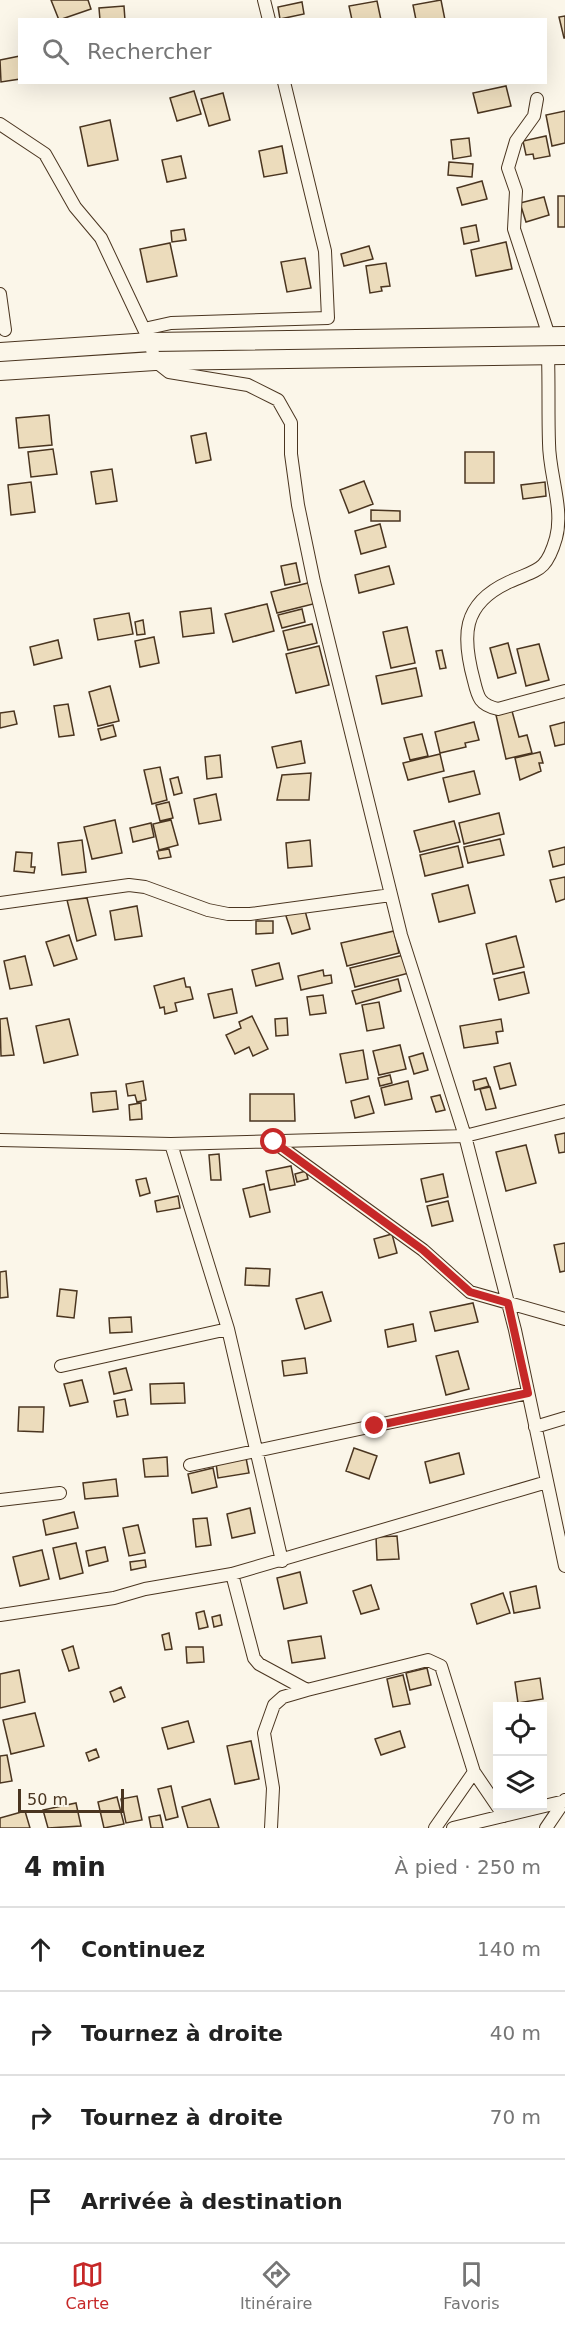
<!DOCTYPE html>
<html lang="fr">
<meta charset="utf-8">
<style>
body{margin:0;font-family:"DejaVu Sans",sans-serif;background:#f6f6f6;color:#222}
.controls{position:absolute;right:18px;bottom:18px;display:grid;overflow:hidden;border-radius:0px;box-shadow:0 6px 24px #0002}
.controls button{width:54px;height:54px;display:grid;place-items:center;padding:0;border:0;border-bottom:2px solid #e0e0e0;background:#fff;color:#222;font:30px sans-serif}
.scale{position:absolute;left:18px;bottom:15px;width:106px;box-sizing:border-box;padding-left:6px;border:3px solid #4a3520;border-top:0;font-size:16px;line-height:21px;white-space:nowrap;color:#4a3520;-webkit-text-stroke:4px #fbf6e9;paint-order:stroke}
.stop{position:absolute;width:18px;height:18px;margin:-14px;border:4px solid #c62828;border-radius:50%;background:#fff}
.stop.end{background:#c62828;border-color:#fff;box-shadow:0 2px 6px #0008}
.list{margin:0;padding:0;list-style:none}
h2{display:flex;justify-content:space-between;align-items:center;height:78px;margin:0;padding:0 24px;font-size:26px}
h2 small{font-size:20px;font-weight:400;color:#767676}
.list li{display:grid;grid-template-columns:39px 1fr auto;gap:18px;align-items:center;box-sizing:border-box;height:84px;padding:0 24px;border-top:2px solid #e0e0e0}
.list b{display:block;font-size:22px;white-space:nowrap}
.list em{font-size:20px;font-style:normal;color:#767676}
.icon{flex:none;width:33px;height:33px;fill:none;stroke:currentColor;stroke-width:2;stroke-linecap:round;stroke-linejoin:round}
.map{position:relative;flex:none;width:565px;height:1828px;overflow:hidden}
.search{position:absolute;background:#fff;box-shadow:0 6px 24px #0002;left:18px;right:18px;top:18px;height:66px;display:flex;align-items:center;gap:15px;box-sizing:border-box;padding:0 21px;border-radius:0px;color:#767676;font-size:22px}
.sheet{height:414px;background:#fff}
nav{display:flex;justify-content:space-around;align-items:center;box-sizing:border-box;height:84px;border-top:2px solid #e0e0e0;background:#fff;font-size:16px;color:#767676}
nav a{display:grid;justify-items:center;gap:3px}
nav .on{color:#c62828}
.map>svg:first-child{display:block}
.building{fill:#ecdcbc;stroke:#4a3520;stroke-width:1.5}
.lines{fill:none;stroke-linecap:round;stroke-linejoin:round}
.street-casing{stroke:#4a3520;stroke-width:14}
.secondary-casing{stroke:#4a3520;stroke-width:20}
.street{stroke:#fbf6e9;stroke-width:12}
.secondary{stroke:#fbf6e9;stroke-width:18}
.route{stroke:#c62828;stroke-width:8}
</style>
<div class="map">
<svg width="565" height="1828" viewBox="0 0 565 1828">
<rect width="100%" height="100%" fill="#fbf6e9"/>
<!-- building -->
<path class="building" d="M51,0H88L91,9L59,20Z
M441,0L445,20H416L413,5Z
M377,1L381,20H352L349,6Z
M302,2L304,14L280,19L278,7Z
M124,6L125,20H100L99,8Z
M565,16V38H564L559,17Z
M20,56V79L1,82L0,60Z
M506,86L511,106L478,113L473,93Z
M194,91L201,114L177,121L170,98Z
M223,93L230,120L209,126L201,99Z
M565,111V143L552,146L546,115Z
M110,120L118,160L88,166L80,127Z
M546,136L550,156L534,159L533,154L526,155L523,141Z
M469,138L471,156L453,159L451,140Z
M282,146L287,173L264,177L259,151Z
M181,156L186,178L167,182L162,160Z
M449,162L473,164L472,177L448,175Z
M482,181L487,199L462,205L457,188Z
M558,196H565V227H558Z
M544,197L549,215L526,222L520,203Z
M476,225L479,241L464,244L461,228Z
M184,229L186,240L172,242L171,231Z
M506,242L512,269L476,276L471,250Z
M170,243L177,276L147,282L140,249Z
M369,246L373,259L344,266L341,254Z
M305,258L311,288L287,292L281,262Z
M386,263L390,286L381,287L382,291L370,293L366,266Z
M49,415L52,445L19,448L16,418Z
M206,433L211,460L196,463L191,436Z
M53,449L57,474L31,477L28,452Z
M465,452H494V483H465Z
M112,469L117,501L96,504L91,472Z
M364,481L373,504L349,513L340,490Z
M31,482L35,512L11,515L8,485Z
M545,482L546,496L523,499L521,485Z
M371,510L400,511V521H371Z
M380,524L386,547L361,554L355,531Z
M296,563L300,582L285,585L281,566Z
M389,566L394,584L359,593L355,575Z
M312,582L317,603L277,613L271,592Z
M267,604L274,631L233,642L225,614Z
M211,608L214,633L183,637L180,612Z
M302,609L305,622L282,628L278,615Z
M129,613L133,634L98,640L94,619Z
M143,620L145,634L137,635L135,622Z
M312,624L317,643L288,650L283,631Z
M407,627L415,663L391,668L383,632Z
M154,637L159,663L140,667L135,641Z
M58,640L62,658L34,665L30,647Z
M508,643L516,673L498,678L490,648Z
M539,644L549,680L526,686L517,649Z
M319,646L329,685L296,693L286,654Z
M442,650L446,668L440,669L436,651Z
M416,668L422,696L382,704L376,676Z
M110,686L119,721L98,726L89,692Z
M68,704L74,735L59,737L54,706Z
M14,711L17,724L0,728V713Z
M512,711L519,737L527,735L532,753L506,759L496,715Z
M474,722L479,740L465,743L466,747L440,753L435,732Z
M565,722V744L555,746L550,726Z
M113,725L116,736L101,740L98,729Z
M422,734L428,756L410,760L404,738Z
M301,741L305,763L277,768L272,747Z
M540,752L543,763H539L541,771L520,780L515,758Z
M440,754L444,771L408,780L403,763Z
M220,755L222,777L207,779L205,757Z
M160,767L167,800L152,804L144,770Z
M474,771L480,794L449,802L443,778Z
M311,773L309,800H277L282,775Z
M178,777L182,793L174,795L170,779Z
M216,794L221,820L199,824L194,799Z
M169,802L173,818L160,821L156,805Z
M499,813L504,834L464,844L459,823Z
M115,820L122,853L92,859L84,827Z
M171,820L178,845L159,850L153,824Z
M454,821L460,842L420,852L414,831Z
M151,823L154,837L133,842L130,828Z
M500,839L504,855L468,863L464,847Z
M82,840L86,872L62,875L58,843Z
M310,840L312,866L288,868L286,843Z
M458,846L463,867L425,876L420,855Z
M565,847V864L553,867L549,851Z
M169,849L171,857L159,859L157,851Z
M16,852L32,853L31,867H35L34,873L14,871Z
M565,877V899L556,902L550,880Z
M468,885L475,913L439,922L432,894Z
M87,898L96,935L77,941L67,900Z
M137,906L142,936L115,940L110,911Z
M304,907L310,929L292,934L285,913Z
M256,921H273V933L256,934Z
M394,931L399,953L347,966L341,943Z
M69,935L77,959L54,966L46,942Z
M516,936L524,967L493,974L486,944Z
M404,955L409,973L355,987L350,968Z
M25,956L32,985L10,989L4,961Z
M279,963L283,979L256,986L252,970Z
M323,970L324,976L331,975L332,983L301,990L298,976Z
M524,972L529,993L499,1000L494,979Z
M184,978L186,987H190L193,999L175,1003L177,1011L165,1014L164,1007L160,1008L154,986Z
M398,979L401,991L356,1004L352,991Z
M232,989L237,1013L214,1018L208,994Z
M323,995L326,1013L310,1015L307,997Z
M379,1002L384,1028L367,1031L362,1005Z
M252,1016L268,1049L253,1056L249,1047L235,1054L226,1035L241,1028L239,1022Z
M7,1018L14,1055L1,1056L0,1019Z
M287,1018L288,1035L276,1036L275,1019Z
M69,1019L78,1055L44,1063L36,1026Z
M501,1019L503,1031L496,1032L498,1043L464,1048L460,1026Z
M400,1045L406,1069L379,1075L373,1051Z
M363,1050L368,1079L346,1083L340,1054Z
M423,1053L428,1070L414,1074L409,1057Z
M510,1063L516,1085L500,1089L494,1067Z
M390,1075L392,1083L380,1086L378,1078Z
M486,1078L489,1086L475,1090L473,1081Z
M143,1081L146,1100L137,1102L135,1095L128,1096L126,1084Z
M408,1081L412,1099L385,1105L381,1088Z
M490,1087L496,1108L486,1110L480,1089Z
M116,1091L118,1109L93,1112L91,1093Z
M250,1094H294L295,1121H250Z
M440,1095L445,1110L436,1112L431,1097Z
M369,1096L374,1113L355,1118L351,1101Z
M141,1103L142,1119L130,1120L129,1105Z
M565,1133V1152L559,1153L555,1135Z
M526,1145L536,1183L506,1191L496,1152Z
M219,1154L221,1180H211L209,1155Z
M291,1166L295,1185L270,1190L266,1171Z
M306,1171L308,1179L297,1182L295,1174Z
M443,1174L448,1197L426,1202L421,1179Z
M146,1178L150,1193L140,1196L136,1180Z
M264,1184L270,1212L250,1217L243,1189Z
M178,1196L180,1208L157,1212L155,1201Z
M448,1201L453,1221L432,1226L427,1206Z
M392,1234L397,1253L379,1258L374,1239Z
M565,1243V1271L560,1272L554,1245Z
M246,1268L270,1269L269,1286L245,1285Z
M6,1271L8,1297L0,1298V1272Z
M60,1289L77,1291L74,1318L57,1316Z
M322,1292L331,1321L305,1329L296,1299Z
M473,1303L478,1322L435,1331L430,1312Z
M131,1317L132,1332L110,1333L109,1318Z
M413,1324L416,1341L388,1347L385,1330Z
M458,1351L469,1389L446,1395L436,1356Z
M305,1358L307,1373L284,1376L282,1361Z
M126,1368L132,1390L114,1394L109,1372Z
M82,1380L88,1402L70,1406L64,1384Z
M184,1383L185,1403L151,1404L150,1384Z
M125,1399L128,1415L117,1417L114,1401Z
M19,1407H44L43,1432L18,1431Z
M354,1448L377,1456L369,1479L346,1471Z
M459,1453L464,1474L430,1483L425,1462Z
M167,1457L168,1476L145,1477L143,1459Z
M246,1458L249,1473L218,1478L216,1463Z
M213,1468L217,1487L192,1493L188,1474Z
M116,1479L118,1496L85,1499L83,1483Z
M250,1508L255,1533L232,1538L227,1514Z
M74,1512L78,1528L46,1535L43,1520Z
M207,1518L211,1545L196,1547L193,1519Z
M138,1525L145,1553L129,1556L123,1528Z
M397,1536L399,1559L377,1560L376,1537Z
M76,1543L83,1573L60,1579L53,1548Z
M105,1547L108,1561L89,1566L86,1551Z
M42,1550L49,1579L20,1586L13,1557Z
M145,1560L146,1567L131,1570L130,1562Z
M300,1572L307,1603L284,1609L277,1578Z
M371,1585L379,1609L361,1614L353,1591Z
M536,1586L540,1608L514,1613L510,1592Z
M503,1593L510,1613L477,1624L471,1604Z
M204,1611L208,1627L199,1629L196,1613Z
M220,1615L222,1625L214,1627L212,1617Z
M169,1633L172,1649L165,1650L162,1635Z
M321,1636L325,1658L292,1663L288,1641Z
M73,1646L79,1668L69,1671L62,1650Z
M186,1647H203L204,1662L187,1663Z
M427,1668L431,1685L410,1690L406,1673Z
M19,1670L25,1702L0,1708V1674Z
M403,1675L410,1704L393,1707L387,1679Z
M540,1678L543,1699L518,1703L515,1682Z
M121,1687L125,1697L114,1702L110,1692Z
M35,1713L44,1746L11,1754L3,1720Z
M188,1721L194,1742L168,1749L162,1728Z
M400,1731L405,1747L381,1755L375,1739Z
M251,1741L259,1779L235,1784L227,1746Z
M96,1749L99,1757L89,1761L86,1753Z
M7,1755L12,1781L0,1783V1756Z
M171,1786L178,1817L166,1820L158,1789Z
M137,1796L142,1820L126,1823L121,1799Z
M117,1797L124,1824L104,1828L98,1802Z
M210,1799L219,1828H188L182,1807Z
M76,1803L81,1826L48,1828L43,1810Z
M25,1811L30,1828H0V1818Z
M160,1815L163,1828H151L149,1817Z"/>
<g class="lines">
<!-- street casing -->
<g class="street-casing">
<path id="street" d="M264,0L269,20
M537,99L534,116L516,141L508,168L516,191L514,229L549,336
M0,124L45,154L75,207L101,238L150,342L155,361L169,372L248,385L278,400L291,423V454L298,505L314,582L401,935L465,1136L515,1330L565,1566
M0,294L5,330
M144,329L171,323L328,318L325,251L284,82
M548,356C549,385 548,414 549,443C549,474 564,508 556,538C546,573 537,569 509,582C461,604 462,637 474,681C478,698 480,705 498,709L565,691
M0,903L129,885L145,887L208,910L228,914H250L391,895
M0,1140L171,1144L465,1136L565,1111
M274,1142L423,1250L470,1292L565,1319
M171,1144L228,1329L282,1561
M61,1366L228,1329
M535,1427L565,1418
M190,1465L528,1393
M0,1500L60,1493
M232,1574L254,1658L259,1664L307,1690
M0,1615L114,1598L145,1589L232,1574L547,1482
M271,1828L273,1788L264,1733L274,1705L283,1697L307,1690L428,1660L441,1666L474,1772L504,1816
M435,1828L474,1772
M453,1828L565,1801
M546,1828L565,1800"/>
</g>
<!-- secondary casing -->
<g class="secondary-casing">
<path id="secondary" d="M0,352L150,342L565,336
M0,371L155,361L565,355"/>
</g>
<!-- street -->
<use href="#street" class="street"/>
<!-- secondary -->
<use href="#secondary" class="secondary"/>
</g>
<g class="lines">
<!-- route -->
<path class="route" d="M274,1142L423,1250L470,1292L508,1303L528,1393L375,1426"/>
</g>
</svg>
<div class="controls">
<button><svg class="icon" aria-label="locate" viewBox="0 0 24 24"><circle cx="12" cy="12" r="6"/><path d="M12 2v4M12 18v4M2 12h4M18 12h4"/></svg></button>
<button><svg class="icon" aria-label="layers" viewBox="0 0 24 24"><path d="M12 4l9 5-9 5-9-5zM3 14l9 5 9-5"/></svg></button>
</div>
<div class="scale">50 m</div>
<div class="stop" style="left:274px;top:1142px"></div>
<div class="stop end" style="left:375px;top:1426px"></div>
<div class="search"><svg class="icon" aria-label="search" viewBox="0 0 24 24"><circle cx="10" cy="10" r="6"/><path d="M15 15l6 6"/></svg>Rechercher</div>
</div>
<section class="sheet">
<h2>4 min<small>À pied · 250 m</small></h2>
<ul class="list">
<li><svg class="icon" aria-label="ahead" viewBox="0 0 24 24"><path d="M12 20V5M6 11l6-6 6 6"/></svg><div><b>Continuez</b></div><em>140 m</em></li>
<li><svg class="icon" aria-label="right" viewBox="0 0 24 24"><path d="M7 20v-9h11M14 6l5 5-5 5"/></svg><div><b>Tournez à droite</b></div><em>40 m</em></li>
<li><svg class="icon" aria-label="right" viewBox="0 0 24 24"><path d="M7 20v-9h11M14 6l5 5-5 5"/></svg><div><b>Tournez à droite</b></div><em>70 m</em></li>
<li><svg class="icon" aria-label="arrive" viewBox="0 0 24 24"><path d="M6 21V4h12l-3 4 3 4H6"/></svg><div><b>Arrivée à destination</b></div></li>
</ul>
</section>
<nav>
<a class="on"><svg class="icon" aria-label="map" viewBox="0 0 24 24"><path d="M3 6l6-2 6 2 6-2v14l-6 2-6-2-6 2zM9 4v14M15 6v14"/></svg>Carte</a>
<a><svg class="icon" aria-label="directions" viewBox="0 0 24 24"><path d="M12 3l9 9-9 9-9-9zM9 14v-3h6M13 9l2 2-2 2"/></svg>Itinéraire</a>
<a><svg class="icon" aria-label="saved" viewBox="0 0 24 24"><path d="M7 4h10v16l-5-4-5 4z"/></svg>Favoris</a>
</nav>
